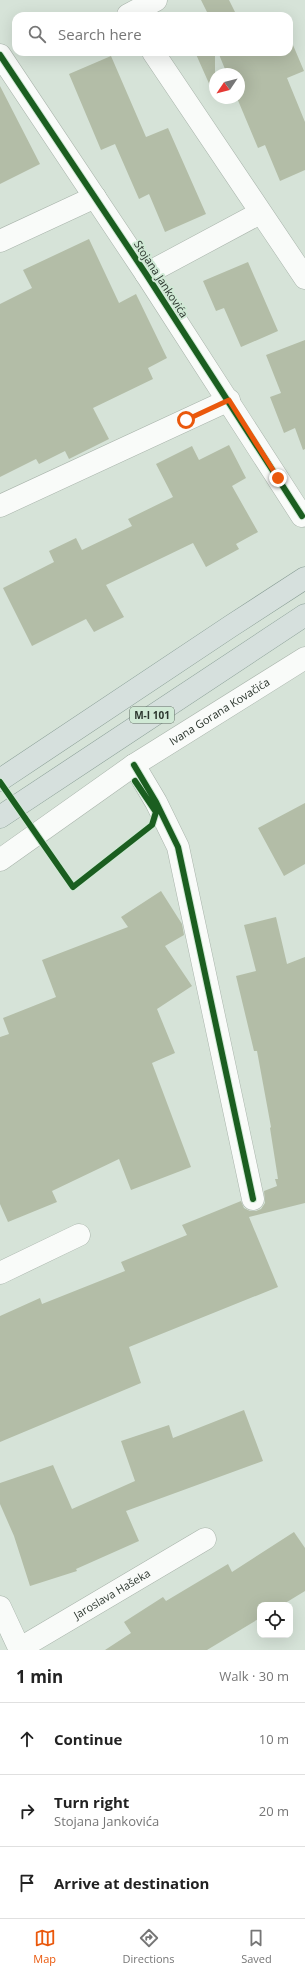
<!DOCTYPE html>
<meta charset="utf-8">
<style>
body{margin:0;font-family:"Open Sans",sans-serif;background:#f6f6f6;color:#222}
.controls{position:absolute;right:12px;bottom:12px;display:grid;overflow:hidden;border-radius:8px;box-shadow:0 4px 16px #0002}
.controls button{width:36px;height:36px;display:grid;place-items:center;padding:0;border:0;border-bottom:1px solid #e0e0e0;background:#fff;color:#222;font:20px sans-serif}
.compass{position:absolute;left:209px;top:68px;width:36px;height:36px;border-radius:50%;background:#fff;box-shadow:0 4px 16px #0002;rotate:235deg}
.stop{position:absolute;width:12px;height:12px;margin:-9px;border:3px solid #ea580c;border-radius:50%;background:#fff}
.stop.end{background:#ea580c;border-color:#fff;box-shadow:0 1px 4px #0008}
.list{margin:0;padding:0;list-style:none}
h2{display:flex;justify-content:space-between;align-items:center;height:52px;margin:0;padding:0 16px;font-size:17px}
h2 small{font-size:13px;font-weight:400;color:#767676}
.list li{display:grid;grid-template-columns:26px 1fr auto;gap:12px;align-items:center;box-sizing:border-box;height:72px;padding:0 16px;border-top:1px solid #e0e0e0}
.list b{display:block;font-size:15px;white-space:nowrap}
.list p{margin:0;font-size:13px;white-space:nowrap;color:#767676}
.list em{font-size:13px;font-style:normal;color:#767676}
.icon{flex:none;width:22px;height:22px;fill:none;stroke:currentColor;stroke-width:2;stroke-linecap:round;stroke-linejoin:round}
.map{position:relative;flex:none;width:305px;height:1650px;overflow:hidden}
.search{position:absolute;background:#fff;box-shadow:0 4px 16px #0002;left:12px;right:12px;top:12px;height:44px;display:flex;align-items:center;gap:10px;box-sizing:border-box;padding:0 14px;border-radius:12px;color:#767676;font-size:15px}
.sheet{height:268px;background:#fff}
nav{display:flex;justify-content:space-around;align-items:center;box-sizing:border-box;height:56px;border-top:1px solid #e0e0e0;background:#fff;font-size:11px;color:#767676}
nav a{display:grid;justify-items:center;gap:2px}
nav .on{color:#ea580c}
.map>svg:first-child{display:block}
.building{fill:#b3bda7}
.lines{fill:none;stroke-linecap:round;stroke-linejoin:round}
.minor-casing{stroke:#a9b4ab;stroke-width:23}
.primary-casing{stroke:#879c94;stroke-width:23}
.minor{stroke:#f9fbf9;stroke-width:22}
.primary{stroke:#d6e0dd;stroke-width:22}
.cycleway-casing{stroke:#d0e9d5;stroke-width:8}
.cycleway{stroke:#1b5e20;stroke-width:6}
.route{stroke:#ea580c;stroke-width:5}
.labels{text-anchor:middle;stroke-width:4;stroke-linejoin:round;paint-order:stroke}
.shield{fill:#d0e9d5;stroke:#5d6c60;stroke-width:1}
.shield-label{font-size:10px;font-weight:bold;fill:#2c362e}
.street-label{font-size:11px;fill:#2c362e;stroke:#d0e9d5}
</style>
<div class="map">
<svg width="305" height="1650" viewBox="0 0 305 1650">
<rect width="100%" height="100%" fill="#d6e3d8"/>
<!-- building -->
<path class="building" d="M201,0H229L237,16H204L208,14Z
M289,38H290L304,71L287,78L305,122V170L280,181L265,145L258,148L237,98H239V74H227L218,52H253L254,54L259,52H289Z
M195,52H215V97Z
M111,56L146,137L168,128L206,214L165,232L149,194L139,199L115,144L101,150L69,74Z
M0,86L40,164L0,184Z
M89,239L119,303L136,294L167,358L148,368L153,379L93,408L109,439L69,459L65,451L39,464L36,459L0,477V304L32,288L23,270Z
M248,262L278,331L241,347L224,308L216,311L203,281Z
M305,340V449L303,450L295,428L284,433L270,397L281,393L266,355Z
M229,445L246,478L232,486L258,532L236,544L239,549L206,567L193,543L106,585L124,617L94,632L86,619L32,646L3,588L54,562L49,551L76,538L82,550L132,526L128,519L173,497L156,464L192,446L199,460Z
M305,803V864L284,876L258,828Z
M161,891L182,924L184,935L165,946L192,986L157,1009L175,1053L152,1063L191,1167L131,1190L119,1159L52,1191L57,1202L8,1222L0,1204V1037L9,1034L3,1018L56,997L42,960L128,927L121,917Z
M276,917L287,964L305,957V1203L249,1217L278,1287L129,1347L141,1383L0,1442V1316L40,1298L42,1304L125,1271L121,1262L187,1235L182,1225L241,1201L244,1208L250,1211H256L261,1209L265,1203L264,1191L277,1186L275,1179H278L270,1128L271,1127L257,1051H254L236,976L256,971L244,925Z
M244,1410L263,1461L126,1511L139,1541L76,1569L77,1571L30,1586L14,1536L0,1504V1483L53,1465L72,1509L135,1481L121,1441L169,1425L173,1438Z
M294,1532L305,1548V1591L282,1605H260V1618L207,1650H105L131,1633L124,1622L163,1597L166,1601L228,1564L232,1572Z"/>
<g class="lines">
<!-- minor casing -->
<g class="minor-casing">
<g id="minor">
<path d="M128,15L156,0"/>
<path d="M153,52L305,278"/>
<path d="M0,55L146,274L302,516"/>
<path d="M0,241L95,197"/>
<path d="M146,274L260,213"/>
<path d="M0,506L229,400"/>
<path d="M134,765L156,802L178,847L253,1199"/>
<path id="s1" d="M0,860L134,765L305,658"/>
<path d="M0,1273L79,1235"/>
<path d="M0,1607L20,1650"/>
<path id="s2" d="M19,1649L205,1539"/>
</g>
</g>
<!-- primary casing -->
<g class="primary-casing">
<path id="primary" d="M0,780L231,626L305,578
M0,817L305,615"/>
</g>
<!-- minor -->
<use href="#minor" class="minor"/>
<!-- primary -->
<use href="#primary" class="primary"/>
<!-- cycleway casing -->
<g class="cycleway-casing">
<path id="cycleway" d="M0,55L146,274L302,516
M134,765L156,802L178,847L253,1199
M0,782L73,887L152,825L156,812L135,781"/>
</g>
<!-- cycleway -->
<use href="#cycleway" class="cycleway"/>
</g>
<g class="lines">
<!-- route -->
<path class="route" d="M186,420L229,400L278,478"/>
</g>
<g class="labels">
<!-- shield labels -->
<rect class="shield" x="130" y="707" width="44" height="16" rx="3"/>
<g class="shield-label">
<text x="152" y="719">M-I 101</text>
</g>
<!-- street labels -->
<g class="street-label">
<text transform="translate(161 279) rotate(57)" y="4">Stojana Jankovića</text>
<text dy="4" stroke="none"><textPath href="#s1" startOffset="265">Ivana Gorana Kovačića</textPath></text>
<text dy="4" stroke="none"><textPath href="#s2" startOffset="108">Jaroslava Hašeka</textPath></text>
</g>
</g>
</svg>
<div class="controls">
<button><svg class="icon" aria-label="locate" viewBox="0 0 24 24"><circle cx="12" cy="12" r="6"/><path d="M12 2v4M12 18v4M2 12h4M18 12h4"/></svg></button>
</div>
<svg class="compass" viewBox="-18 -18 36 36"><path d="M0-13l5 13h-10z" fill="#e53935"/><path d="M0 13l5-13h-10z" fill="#767676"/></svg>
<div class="stop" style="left:186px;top:420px"></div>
<div class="stop end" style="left:278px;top:478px"></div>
<div class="search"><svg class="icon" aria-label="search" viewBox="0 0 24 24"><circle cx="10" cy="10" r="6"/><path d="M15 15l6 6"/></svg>Search here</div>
</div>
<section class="sheet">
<h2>1 min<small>Walk · 30 m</small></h2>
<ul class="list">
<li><svg class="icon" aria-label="ahead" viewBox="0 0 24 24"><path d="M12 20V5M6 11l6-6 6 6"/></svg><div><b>Continue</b></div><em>10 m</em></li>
<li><svg class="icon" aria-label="right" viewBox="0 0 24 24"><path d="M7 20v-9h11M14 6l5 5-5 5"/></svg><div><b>Turn right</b><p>Stojana Jankovića</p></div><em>20 m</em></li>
<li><svg class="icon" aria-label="arrive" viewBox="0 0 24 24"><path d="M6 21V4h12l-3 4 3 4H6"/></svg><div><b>Arrive at destination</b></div></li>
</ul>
</section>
<nav>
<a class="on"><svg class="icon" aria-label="map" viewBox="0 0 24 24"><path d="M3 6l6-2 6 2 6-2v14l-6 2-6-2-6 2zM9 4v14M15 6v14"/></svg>Map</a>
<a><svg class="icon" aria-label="directions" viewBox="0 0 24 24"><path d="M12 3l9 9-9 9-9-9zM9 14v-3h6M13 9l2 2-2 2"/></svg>Directions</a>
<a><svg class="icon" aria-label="saved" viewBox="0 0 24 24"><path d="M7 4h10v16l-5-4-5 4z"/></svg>Saved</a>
</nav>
